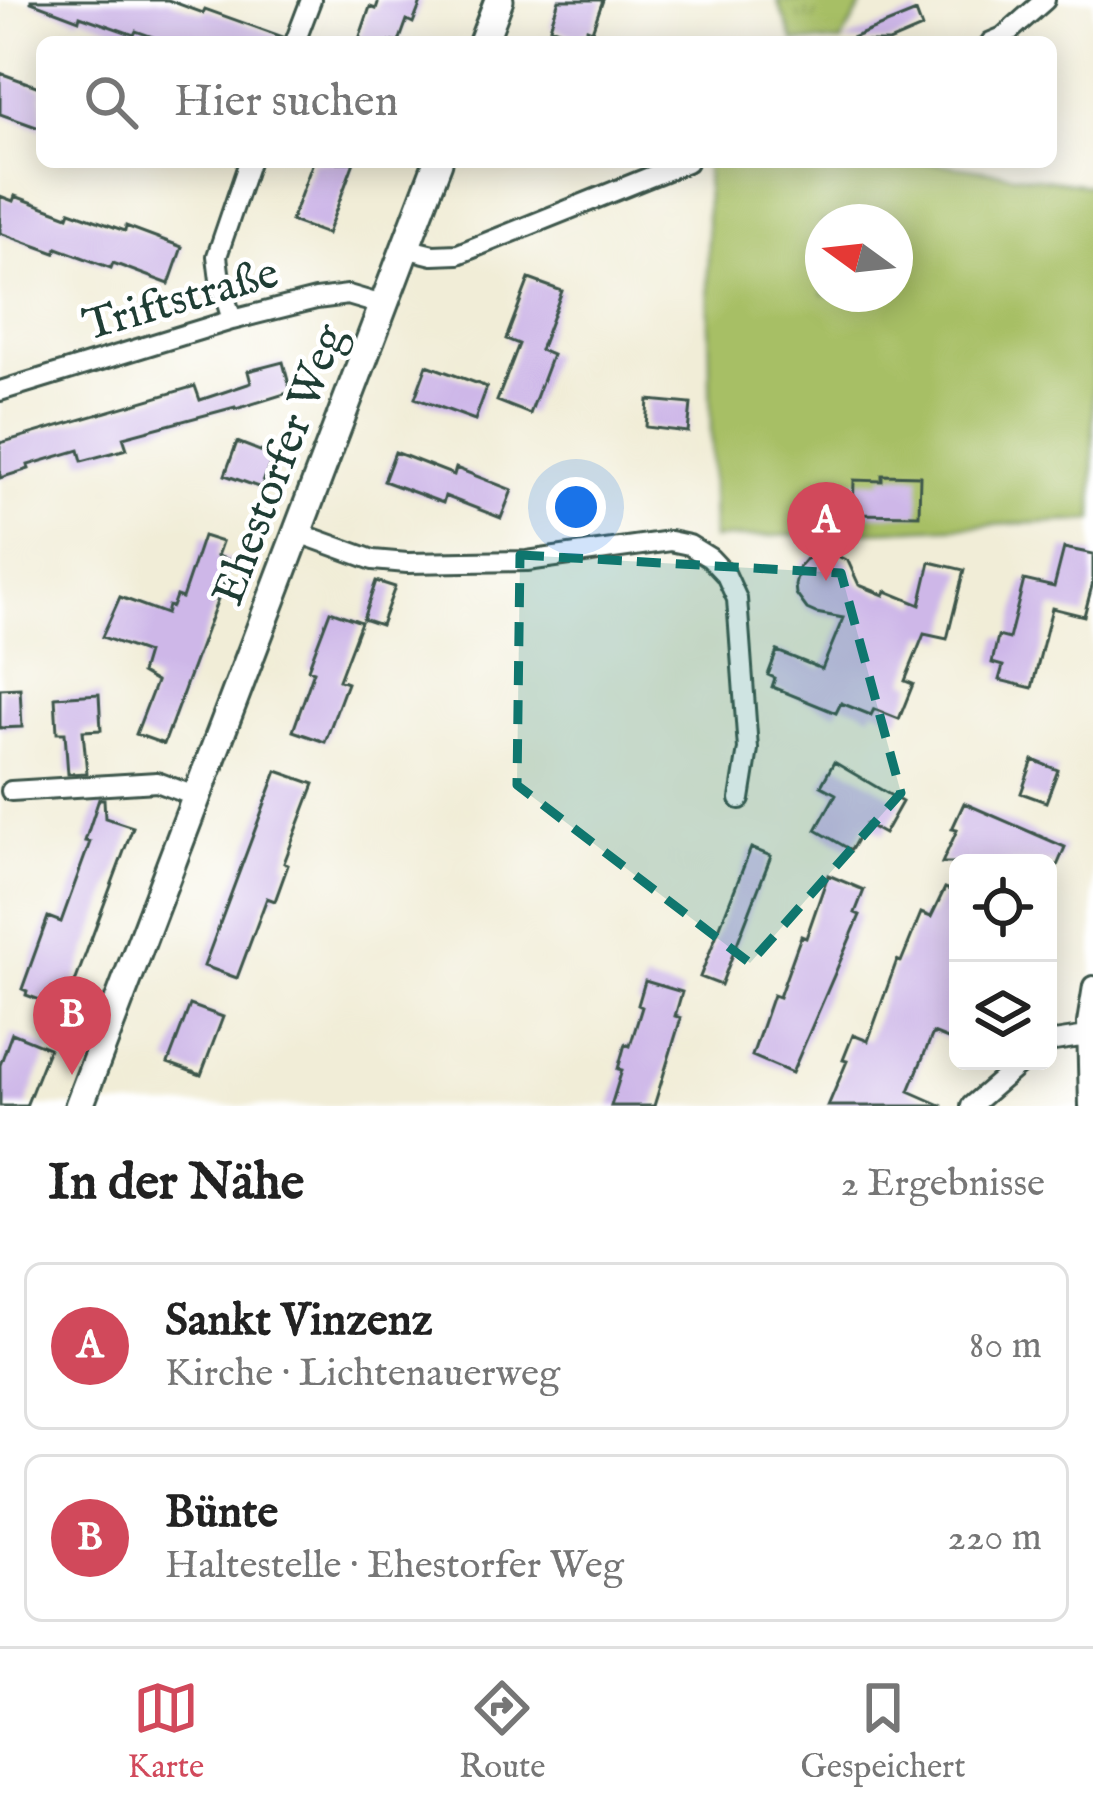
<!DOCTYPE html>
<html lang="de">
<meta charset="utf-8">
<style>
body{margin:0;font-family:"IM FELL English",serif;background:#f6f6f6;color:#222}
.controls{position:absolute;right:36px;bottom:36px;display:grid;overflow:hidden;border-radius:18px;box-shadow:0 6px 30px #0003}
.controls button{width:108px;height:108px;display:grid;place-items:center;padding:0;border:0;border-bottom:3px solid #e0e0e0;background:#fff;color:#222;font:60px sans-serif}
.compass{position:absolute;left:805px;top:204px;width:108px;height:108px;border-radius:50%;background:#fff;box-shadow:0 6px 30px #0003;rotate:285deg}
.you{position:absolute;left:576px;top:507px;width:42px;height:42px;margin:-30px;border:9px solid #fff;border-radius:50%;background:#1a73e8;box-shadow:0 0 0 18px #1a73e833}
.badge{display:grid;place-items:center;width:78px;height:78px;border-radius:50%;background:#d1495b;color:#fff;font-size:39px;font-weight:700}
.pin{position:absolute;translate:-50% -99px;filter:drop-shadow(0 3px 6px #0008)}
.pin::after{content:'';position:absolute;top:63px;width:42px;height:36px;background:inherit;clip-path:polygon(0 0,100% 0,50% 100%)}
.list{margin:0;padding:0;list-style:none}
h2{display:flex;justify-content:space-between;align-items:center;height:156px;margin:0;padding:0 48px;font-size:51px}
h2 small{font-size:39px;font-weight:400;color:#767676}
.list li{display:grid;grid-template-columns:78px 1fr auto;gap:36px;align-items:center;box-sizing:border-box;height:168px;margin:0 24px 24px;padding:0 24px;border:3px solid #e0e0e0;border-radius:18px}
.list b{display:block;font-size:45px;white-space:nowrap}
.list p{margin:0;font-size:39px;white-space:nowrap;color:#767676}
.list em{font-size:39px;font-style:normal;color:#767676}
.icon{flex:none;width:66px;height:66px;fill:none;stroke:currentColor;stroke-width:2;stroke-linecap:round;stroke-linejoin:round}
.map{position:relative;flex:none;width:1093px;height:1106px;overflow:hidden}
.search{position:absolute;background:#fff;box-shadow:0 6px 30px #0003;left:36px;right:36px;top:36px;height:132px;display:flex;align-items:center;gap:30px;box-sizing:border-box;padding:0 42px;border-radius:18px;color:#767676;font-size:45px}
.sheet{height:540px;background:#fff}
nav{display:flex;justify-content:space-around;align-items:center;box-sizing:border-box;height:168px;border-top:3px solid #e0e0e0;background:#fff;font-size:33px;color:#767676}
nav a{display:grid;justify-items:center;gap:6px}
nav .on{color:#d1495b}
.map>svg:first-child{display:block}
.grass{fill:url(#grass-tufts);stroke:#637e4c;stroke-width:3}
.green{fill:#a7bf65;stroke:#637e4c;stroke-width:3;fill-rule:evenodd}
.building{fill:#ceb7e8}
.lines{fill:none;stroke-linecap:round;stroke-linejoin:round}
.street-casing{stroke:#3e574c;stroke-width:24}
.secondary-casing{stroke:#3e574c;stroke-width:33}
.street{stroke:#fff;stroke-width:18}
.secondary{stroke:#fff;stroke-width:27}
.marked{fill:#0f766e;fill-opacity:0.2;stroke:#0f766e;stroke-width:9;stroke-dasharray:24 15;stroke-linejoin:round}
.labels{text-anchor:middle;stroke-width:9;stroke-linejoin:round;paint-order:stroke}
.street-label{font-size:45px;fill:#1f3d34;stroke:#fff}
</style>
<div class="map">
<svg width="1093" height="1106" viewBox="0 0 1093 1106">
<defs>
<pattern id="grass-tufts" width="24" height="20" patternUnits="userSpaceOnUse" patternTransform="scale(3)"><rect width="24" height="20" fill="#a7bf65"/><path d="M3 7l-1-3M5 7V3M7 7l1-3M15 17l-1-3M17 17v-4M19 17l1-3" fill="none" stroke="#879c54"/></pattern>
</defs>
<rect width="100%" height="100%" fill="#fff"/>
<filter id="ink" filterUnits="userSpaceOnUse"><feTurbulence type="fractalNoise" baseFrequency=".00833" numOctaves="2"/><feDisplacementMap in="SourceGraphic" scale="24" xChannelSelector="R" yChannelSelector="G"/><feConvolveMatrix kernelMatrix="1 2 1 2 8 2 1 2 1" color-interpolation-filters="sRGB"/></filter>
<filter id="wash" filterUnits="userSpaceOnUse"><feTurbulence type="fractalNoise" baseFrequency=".004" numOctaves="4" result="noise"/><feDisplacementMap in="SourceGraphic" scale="48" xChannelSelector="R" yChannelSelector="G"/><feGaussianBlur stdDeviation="2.7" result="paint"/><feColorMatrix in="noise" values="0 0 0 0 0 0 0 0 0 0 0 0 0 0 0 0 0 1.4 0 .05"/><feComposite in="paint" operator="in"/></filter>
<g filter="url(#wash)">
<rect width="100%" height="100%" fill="#f1edd7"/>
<!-- grass -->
<path class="grass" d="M777,0H865L841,42H794Z"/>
<!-- green -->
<path class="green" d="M706,162H927L1093,186V520L713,539ZM823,222H895V294H823Z"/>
<g id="blocks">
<!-- building -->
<path class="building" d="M31,0H168L203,13L205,9L283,37L282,42H167L136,31L134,35L80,16L79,20L31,2Z
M379,0H422L413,23L407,20L399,42H358L370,7L376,9Z
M559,0H603L592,31L587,29L584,39L550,27Z
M916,12L922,28L889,42H842Z
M0,73L42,88V129L0,114Z
M313,162H354L327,234L291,221Z
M0,196L13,201L15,196L68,216L70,211L125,231L126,226L182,247L169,284L113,263L111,268L57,248L55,253L0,233Z
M529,279L562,291L540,350L552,355L530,414L497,401L519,344L506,339Z
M283,362L291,392L236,409L235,407L123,437L127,449L82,461L79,450L28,465L29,469L0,478V443L195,386L200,400L251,383L248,371Z
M427,365L487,387L475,420L415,398Z
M648,400L691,404L688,432L646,427Z
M237,442L273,456L261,488L225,475Z
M395,452L454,475L456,468L512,490L501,518L445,496L443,503L384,481Z
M882,475L920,476L919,515L853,514L854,480L882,481Z
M203,536L222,542L217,556L232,561L164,744L136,734L156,682L141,673L147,653L102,637L120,597L166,614L168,606L172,607L176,596L182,598Z
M1064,548L1093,554V582L1084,616L1052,608L1032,688L999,680L1003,666L992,663L998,636L1009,639L1024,580L1054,587Z
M822,552L831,553L848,561L859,585L884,595L886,591L920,605L930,562L964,570L947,639L924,634L905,681L913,684L899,719L874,709L871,715L841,703L836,713L772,687L775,678L768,675L777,651L822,669L843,618L816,613L807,609L796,594L795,585L799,567L805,560Z
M376,581L395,587L381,625L363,619Z
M330,611L361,622L339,680L347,683L325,742L293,731L314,671L308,669Z
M20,688L22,727L0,728V689Z
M99,694L101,730L83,731L87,773L68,774L65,733H57L55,697Z
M1033,760L1058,770L1046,802L1021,793Z
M834,762L902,802L884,834L866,824L851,850L816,830L836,794L821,786Z
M277,771L314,784L284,863L288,865L275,901L267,898L237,978L204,966Z
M99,799H104L105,818L133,827L65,1009L26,995L27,991L22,989L48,917L61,922L90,842L85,841Z
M964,803L1065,847L1057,866L1050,863H942L957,830L952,829Z
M751,848L771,856L721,985L700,977Z
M828,875L864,890L855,913L860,915L792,1073L752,1056L773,995L779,997L801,936L806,938Z
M945,888L958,893V1043L933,1033L909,1091L943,1106H828L847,1061L843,1060L853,1035L868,1041L897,960L901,962L921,913L931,917Z
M645,981L682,992L675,1016L681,1018L654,1106H611L622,1070L618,1069L625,1044L630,1046L642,1007L638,1005Z
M190,1005L223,1017L201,1075L168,1063Z
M12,1033L49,1048L26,1106H0V1065Z"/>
</g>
</g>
<g filter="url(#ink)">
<use href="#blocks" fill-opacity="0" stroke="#3e574c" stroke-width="3"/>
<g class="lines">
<!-- street casing -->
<g class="street-casing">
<path id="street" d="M295,42L311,0
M991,42L1003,37L1045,0
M405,248L433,255L458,254L687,162
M232,320L220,280L217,256L249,162
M0,391L232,320L316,299L348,295L382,305
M296,532L373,560L407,563L527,561L670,541L689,545L710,558L726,575L737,599L748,749L740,799
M11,791L157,782L197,797
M1048,1042L1087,1036
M971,1106L1023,1061
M1089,1106L1087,1023L1093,986"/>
</g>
<!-- secondary casing -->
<g class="secondary-casing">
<path id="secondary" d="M483,42L499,0
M79,1106L438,162"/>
</g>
<!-- street -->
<use href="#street" class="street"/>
<!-- secondary -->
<use href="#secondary" class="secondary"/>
</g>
</g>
<!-- marked area -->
<path class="marked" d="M520,555L841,573L901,793L750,963L517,785Z"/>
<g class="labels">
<!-- street labels -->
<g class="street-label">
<text transform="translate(180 297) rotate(-16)" y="16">Triftstraße</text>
<text transform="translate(277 464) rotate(-69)" y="16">Ehestorfer Weg</text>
</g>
</g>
</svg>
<div class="controls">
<button><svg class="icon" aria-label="locate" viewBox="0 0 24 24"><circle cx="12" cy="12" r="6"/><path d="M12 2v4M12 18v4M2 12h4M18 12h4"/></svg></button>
<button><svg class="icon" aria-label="layers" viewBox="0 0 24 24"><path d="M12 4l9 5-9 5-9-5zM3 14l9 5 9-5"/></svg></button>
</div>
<svg class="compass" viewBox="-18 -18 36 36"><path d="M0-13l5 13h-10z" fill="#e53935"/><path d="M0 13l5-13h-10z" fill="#767676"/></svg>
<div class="you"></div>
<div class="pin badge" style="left:826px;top:581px">A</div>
<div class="pin badge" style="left:72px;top:1075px">B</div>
<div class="search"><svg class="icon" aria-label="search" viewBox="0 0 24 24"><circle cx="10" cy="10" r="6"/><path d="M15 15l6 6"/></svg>Hier suchen</div>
</div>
<section class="sheet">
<h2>In der Nähe<small>2 Ergebnisse</small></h2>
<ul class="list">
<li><span class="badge">A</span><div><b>Sankt Vinzenz</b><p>Kirche · Lichtenauerweg</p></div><em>80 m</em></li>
<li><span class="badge">B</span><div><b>Bünte</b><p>Haltestelle · Ehestorfer Weg</p></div><em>220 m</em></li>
</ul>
</section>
<nav>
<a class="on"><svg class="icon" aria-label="map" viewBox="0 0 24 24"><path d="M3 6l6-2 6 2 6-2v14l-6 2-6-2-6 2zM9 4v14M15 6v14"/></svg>Karte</a>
<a><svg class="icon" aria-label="directions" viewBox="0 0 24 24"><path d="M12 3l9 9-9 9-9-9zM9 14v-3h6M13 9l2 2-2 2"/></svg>Route</a>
<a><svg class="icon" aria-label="saved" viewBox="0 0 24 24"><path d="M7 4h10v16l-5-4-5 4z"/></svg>Gespeichert</a>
</nav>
